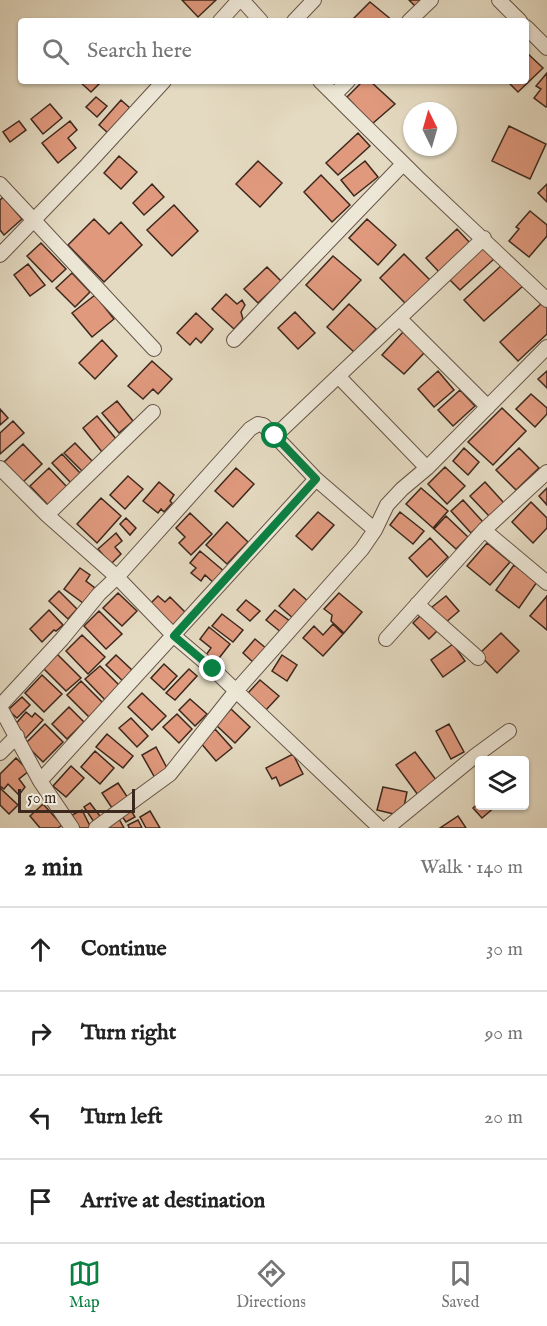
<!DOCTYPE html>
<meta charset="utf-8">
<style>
body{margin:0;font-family:"IM FELL English",serif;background:#f2f2f2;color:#222}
.controls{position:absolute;right:18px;bottom:18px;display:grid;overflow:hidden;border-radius:6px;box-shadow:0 2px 4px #0004}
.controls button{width:54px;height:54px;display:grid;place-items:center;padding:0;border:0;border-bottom:2px solid #e0e0e0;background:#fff;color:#222;font:30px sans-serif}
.compass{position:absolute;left:403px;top:102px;width:54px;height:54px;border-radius:50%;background:#fff;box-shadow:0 2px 4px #0004;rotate:355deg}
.scale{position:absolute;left:18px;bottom:15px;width:117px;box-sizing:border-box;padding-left:6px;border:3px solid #3d281e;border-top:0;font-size:16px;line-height:21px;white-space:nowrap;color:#3d281e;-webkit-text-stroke:4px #ede7d7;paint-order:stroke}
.stop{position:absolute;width:18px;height:18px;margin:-14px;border:4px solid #0b8043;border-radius:50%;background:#fff}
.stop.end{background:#0b8043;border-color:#fff;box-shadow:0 2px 6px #0008}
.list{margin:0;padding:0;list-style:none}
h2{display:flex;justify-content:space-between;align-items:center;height:78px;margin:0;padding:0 24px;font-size:26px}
h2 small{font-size:20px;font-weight:400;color:#767676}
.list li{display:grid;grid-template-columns:39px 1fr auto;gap:18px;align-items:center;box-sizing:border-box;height:84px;padding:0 24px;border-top:2px solid #e0e0e0}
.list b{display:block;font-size:22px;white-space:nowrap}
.list em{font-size:20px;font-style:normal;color:#767676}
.icon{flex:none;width:33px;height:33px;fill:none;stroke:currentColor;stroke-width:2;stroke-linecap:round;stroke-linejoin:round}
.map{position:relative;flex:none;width:547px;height:828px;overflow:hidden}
.search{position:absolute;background:#fff;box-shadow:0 2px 4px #0004;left:18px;right:18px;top:18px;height:66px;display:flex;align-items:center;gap:15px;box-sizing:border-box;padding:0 21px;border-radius:6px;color:#767676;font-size:22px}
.sheet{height:414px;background:#fff}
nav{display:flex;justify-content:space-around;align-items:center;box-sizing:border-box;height:84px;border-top:2px solid #e0e0e0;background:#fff;font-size:16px;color:#767676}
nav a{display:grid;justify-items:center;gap:3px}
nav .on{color:#0b8043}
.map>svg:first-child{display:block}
.building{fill:#e0997d;stroke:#3d281e;stroke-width:1.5}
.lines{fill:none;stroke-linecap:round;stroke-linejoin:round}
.street-casing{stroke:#675447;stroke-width:16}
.street{stroke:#ede7d7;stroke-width:14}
.route{stroke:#0b8043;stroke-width:8}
</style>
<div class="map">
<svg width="547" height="828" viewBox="0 0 547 828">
<rect width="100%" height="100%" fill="#e4dac1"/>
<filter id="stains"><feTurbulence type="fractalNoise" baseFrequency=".00333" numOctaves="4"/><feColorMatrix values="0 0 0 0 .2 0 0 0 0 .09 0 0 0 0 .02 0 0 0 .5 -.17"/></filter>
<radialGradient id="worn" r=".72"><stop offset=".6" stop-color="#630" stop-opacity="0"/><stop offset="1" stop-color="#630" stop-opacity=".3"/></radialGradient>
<!-- building -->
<path class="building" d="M182,0H216L198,17Z
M409,0H423L415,6Z
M370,2L393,21H351Z
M526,52L543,68L518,92L507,81H526Z
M547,73V106L546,107L534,98L541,89L536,86Z
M79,81H102L91,92Z
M363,81H370L395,104L372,124L347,97Z
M96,97L107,106L97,117L86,107Z
M121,100L130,108L108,133L99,125Z
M50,104L62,118L43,134L31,119Z
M19,121L26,130L10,142L3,132Z
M70,121L77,130L68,138L76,148L58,163L42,143Z
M509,126L546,144L530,179L492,161Z
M358,133L370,146L338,175L326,163Z
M119,156L137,172L121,189L104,173Z
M258,161L282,183L260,207L236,184Z
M365,161L378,177L354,196L341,180Z
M321,175L350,205L332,222L304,192Z
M152,184L164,197L144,215L133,203Z
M547,184V202L538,193Z
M3,197L22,219L4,235L0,230V200Z
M174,205L198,231L172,256L147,230Z
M530,211L547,225V236L529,257L509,241L519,229L516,227Z
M94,219L109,234L121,222L142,245L104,282L68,245Z
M367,219L396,245L378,265L349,238Z
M457,229L471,244L440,273L426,258Z
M41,243L66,269L52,282L27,256Z
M481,245L494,259L460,290L447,277Z
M404,254L432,282L408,306L380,278Z
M333,256L361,280L333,310L306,285Z
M28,264L45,285L30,296L14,275Z
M503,264L523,286L484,321L464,300Z
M267,267L281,281L258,303L244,289Z
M72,273L90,292L75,307L56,288Z
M226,294L237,304L242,300L245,305L241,312L243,319L234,329L212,309Z
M95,295L114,319L92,337L72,313Z
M542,303L547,308V334L518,361L500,342Z
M349,304L376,329L354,352L327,327Z
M295,312L315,333L298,349L278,328Z
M196,313L213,329L201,343L196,338L190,345L177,333Z
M403,332L425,352L404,374L382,355Z
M102,340L117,356L95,379L79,363Z
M152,361L172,379L158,394L153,389L143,399L128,386Z
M438,371L454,390L434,407L418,389Z
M547,371V388L538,379Z
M460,390L475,406L453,426L438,410Z
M531,394L547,408V414L535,427L516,409Z
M117,401L133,421L119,433L102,413Z
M502,408L526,431L493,465L468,442Z
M0,409L8,418L0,425Z
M97,416L117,440L102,452L83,428Z
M13,421L24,433L0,454V433Z
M75,443L94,463L84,473L64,453Z
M23,444L42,464L23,482L4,462Z
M464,448L479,462L468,475L453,461Z
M519,448L539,468L516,490L496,470Z
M62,454L81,474L71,483L52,463Z
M445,467L465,486L447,504L428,484Z
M49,468L68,488L49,506L30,486Z
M236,468L254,484L233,507L215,491Z
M128,476L143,489L125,509L110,495Z
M159,482L174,495L170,501L172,503L164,512L161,509L158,513L143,501Z
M485,482L504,503L489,516L470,496Z
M421,488L448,511L433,528L406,504Z
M547,488V505L539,496Z
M101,498L121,516L97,543L77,524Z
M463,500L483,522L471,533L451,511Z
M531,502L547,518V528L533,543L512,522Z
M318,512L334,525L312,550L296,536Z
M400,512L424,531L413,544L390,525Z
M190,513L212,534L191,555L179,543L185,537L176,528Z
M446,516L468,537L456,549L434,529Z
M126,518L136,528L130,535L120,524Z
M227,522L248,542L227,564L206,545Z
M116,533L122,541L115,547L121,554L111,564L98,549Z
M430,538L448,557L427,577L409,558Z
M487,543L510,562L490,585L467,566Z
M200,551L225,572L215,584L205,575L201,581L191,573L196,568L190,563Z
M514,565L537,582L519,608L496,590Z
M80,568L90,575L86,581L95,588L83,603L64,589Z
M294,589L309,602L294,619L279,606Z
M59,591L77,609L68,619L49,601Z
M118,593L137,611L122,626L103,608Z
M339,593L362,612L344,633L331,621L332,615L324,609Z
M158,596L165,602L170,597L187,614L174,628L149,605Z
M446,596L459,611L445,623L432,607Z
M547,596V630L530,616Z
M246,600L260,611L250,621L237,610Z
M49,610L63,625L56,631L54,630L42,642L30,629Z
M275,610L291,622L282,633L266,620Z
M99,611L122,634L106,649L84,626Z
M423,613L439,629L429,639L413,623Z
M222,614L243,630L233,642L212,626Z
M333,624L343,634L323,656L303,638L314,626L323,635Z
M209,627L230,644L216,662L206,655L211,648L200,639Z
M501,633L519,651L497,673L479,654Z
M82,635L105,657L88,674L66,651Z
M255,639L267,649L254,663L243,653Z
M453,644L465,661L443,677L431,660Z
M57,654L81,678L66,691L43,668Z
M116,655L133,671L127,685L106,665Z
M282,655L297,665L287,681L272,671Z
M164,664L177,676L164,690L151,678Z
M100,666L123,689L108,703L85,679Z
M189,669L197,676L175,700L166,693Z
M42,675L62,694L44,712L25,693Z
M260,680L279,696L266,710L248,693Z
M81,681L105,705L90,718L67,695Z
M142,693L166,716L152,730L128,707Z
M22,697L30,705L17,718L8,710Z
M190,699L207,714L195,726L179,710Z
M69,707L84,722L67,739L52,724Z
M231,709L250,727L235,743L216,725Z
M26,712L32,717L35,713L43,720L25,739L13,727Z
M177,714L192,729L179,743L163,727Z
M131,718L148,736L137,747L119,728Z
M45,724L63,742L43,762L25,744Z
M449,724L464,752L451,759L436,731Z
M215,729L232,748L216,761L200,742Z
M107,734L133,756L123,768L96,747Z
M156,747L168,770L155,778L142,755Z
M95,751L114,768L100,784L81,767Z
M415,752L437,781L418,795L396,765Z
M293,754L303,774L280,786L276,777L272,779L266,768Z
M16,758L29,771L19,779L25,787L19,795L8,784L4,789L0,786V774Z
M71,766L84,778L66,797L53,786Z
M118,783L128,798L112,808L102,793Z
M383,787L407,792L402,816L377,810Z
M0,788L18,805L9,814L0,805Z
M480,802V806H496L482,818L473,808Z
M90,803L103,820L96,825L84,807Z
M43,804L62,825L58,828H40L30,816Z
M129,807L135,817L126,822L119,812Z
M82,810L91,828H79L72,815Z
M150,811L160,828H146L140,817Z
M458,816L466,828H440Z
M119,819L124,828H109L108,826Z
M138,820L142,828H129L128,825Z"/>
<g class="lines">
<!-- street casing -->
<g class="street-casing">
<path id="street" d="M242,0L261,21
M499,0L520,21
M220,21L239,0
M294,21L314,0
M409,21L431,0
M526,27L547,48
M320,81L417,177L547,300
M334,95L348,81
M0,184L154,349
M0,255L87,165L164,81
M400,319L488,407
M234,340L403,164
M339,377L427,468
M275,436L316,479L375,530
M0,468L47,515L117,577L174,636L213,669L380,828
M47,515L153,412
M484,530L547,583
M417,604L478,658
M386,639L484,530L547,472
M0,706L62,639L99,594L117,577L250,429L258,424L263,425L275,436L484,238
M0,707L40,781L72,828
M0,753L17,736
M40,781L316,479
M96,828L170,774L235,692L362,549L375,530L387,505L402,489L427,468L547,347
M387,828L475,756L509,731"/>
</g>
<!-- street -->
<use href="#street" class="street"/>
</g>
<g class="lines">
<!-- route -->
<path class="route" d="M213,669L174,636L316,479L275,436"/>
</g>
<rect width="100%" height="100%" filter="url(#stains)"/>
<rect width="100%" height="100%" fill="url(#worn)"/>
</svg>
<div class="controls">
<button><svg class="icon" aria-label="layers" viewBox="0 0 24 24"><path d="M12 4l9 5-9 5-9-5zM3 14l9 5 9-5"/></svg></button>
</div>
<svg class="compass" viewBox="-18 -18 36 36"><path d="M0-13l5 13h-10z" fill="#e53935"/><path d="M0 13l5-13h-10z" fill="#767676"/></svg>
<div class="scale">50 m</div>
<div class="stop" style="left:275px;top:436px"></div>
<div class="stop end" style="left:213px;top:669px"></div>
<div class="search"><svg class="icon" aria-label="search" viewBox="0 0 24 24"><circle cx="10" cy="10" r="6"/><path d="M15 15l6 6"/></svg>Search here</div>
</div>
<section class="sheet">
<h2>2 min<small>Walk · 140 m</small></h2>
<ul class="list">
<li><svg class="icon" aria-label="ahead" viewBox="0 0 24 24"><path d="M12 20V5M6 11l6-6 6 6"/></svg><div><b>Continue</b></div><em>30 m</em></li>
<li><svg class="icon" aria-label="right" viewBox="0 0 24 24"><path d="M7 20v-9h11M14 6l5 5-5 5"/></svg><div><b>Turn right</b></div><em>90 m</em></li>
<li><svg class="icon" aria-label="left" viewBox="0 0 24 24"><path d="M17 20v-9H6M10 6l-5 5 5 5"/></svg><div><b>Turn left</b></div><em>20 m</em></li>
<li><svg class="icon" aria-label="arrive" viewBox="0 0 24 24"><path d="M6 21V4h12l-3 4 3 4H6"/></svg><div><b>Arrive at destination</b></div></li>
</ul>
</section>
<nav>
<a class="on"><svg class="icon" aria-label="map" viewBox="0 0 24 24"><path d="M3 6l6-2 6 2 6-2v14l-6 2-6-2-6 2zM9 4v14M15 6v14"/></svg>Map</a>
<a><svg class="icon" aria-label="directions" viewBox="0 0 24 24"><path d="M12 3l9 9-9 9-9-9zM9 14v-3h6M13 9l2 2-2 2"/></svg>Directions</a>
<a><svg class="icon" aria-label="saved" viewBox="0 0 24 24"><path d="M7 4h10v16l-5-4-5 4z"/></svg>Saved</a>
</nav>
